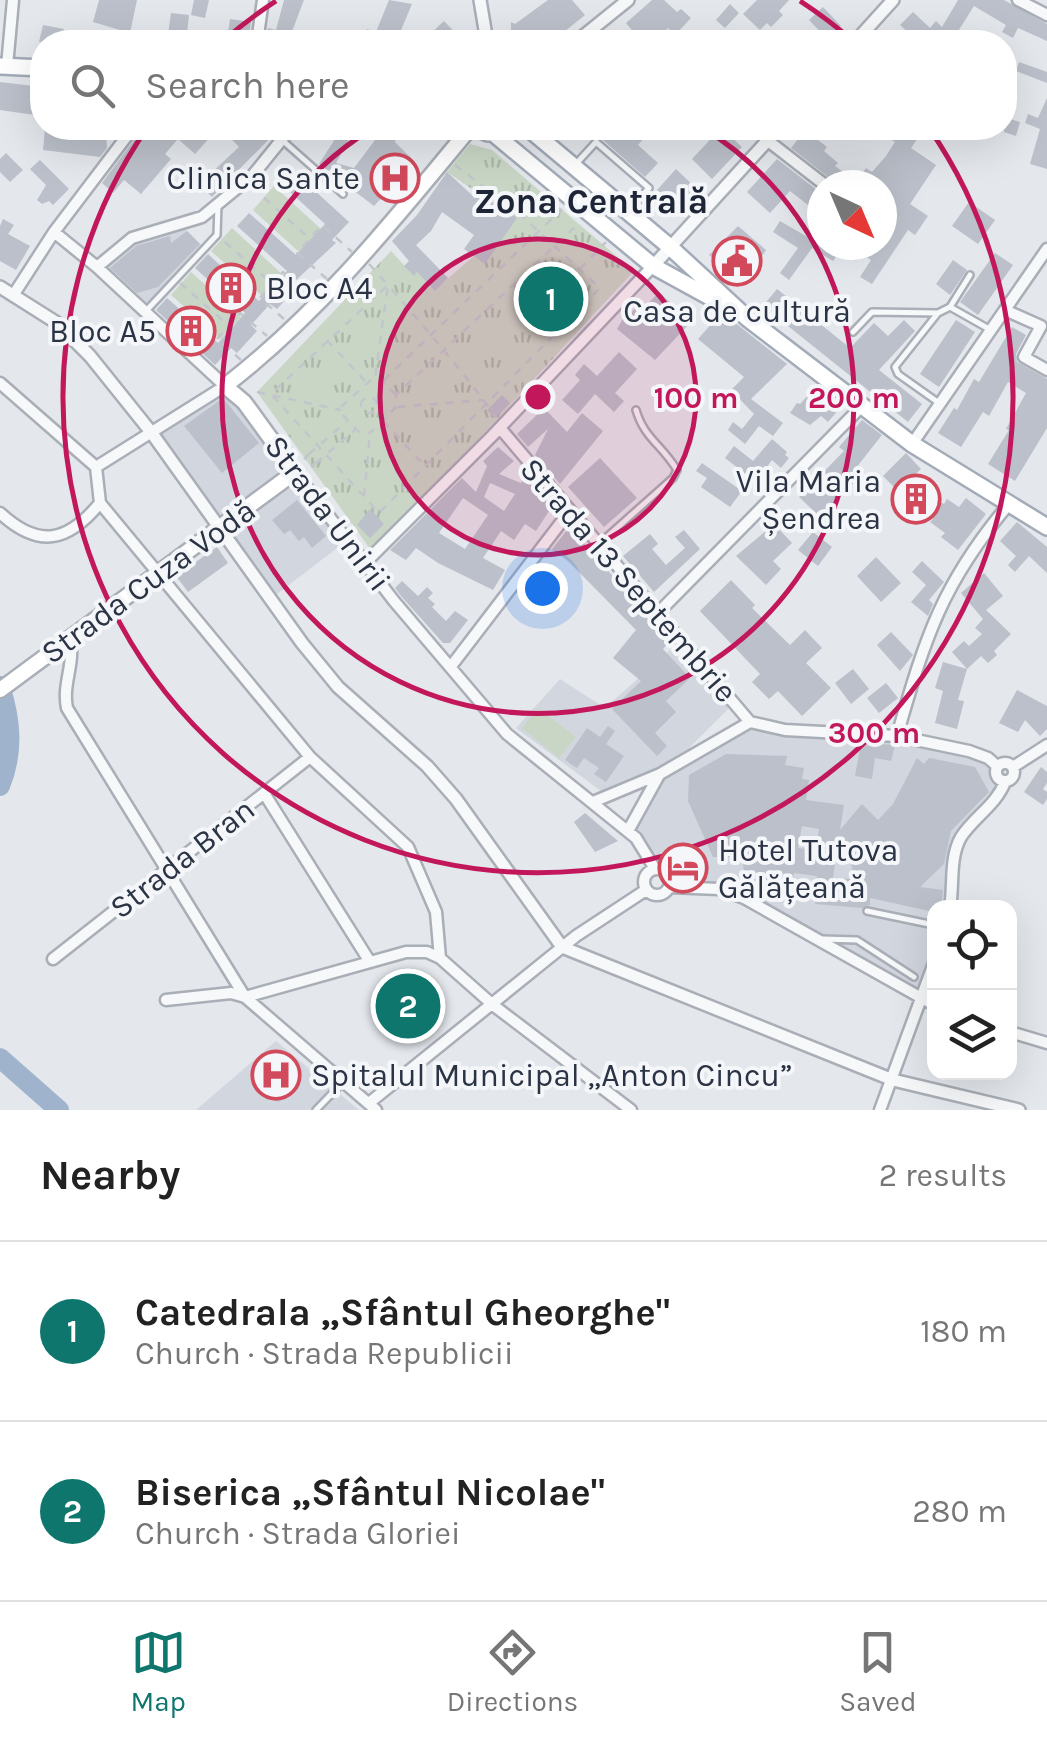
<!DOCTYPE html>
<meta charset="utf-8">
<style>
body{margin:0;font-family:Karla,sans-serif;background:#f6f6f6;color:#222}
.controls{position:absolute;right:30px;bottom:30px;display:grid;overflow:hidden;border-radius:20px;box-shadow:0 10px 40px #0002}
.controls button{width:90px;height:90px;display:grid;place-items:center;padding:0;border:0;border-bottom:2px solid #e0e0e0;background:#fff;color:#222;font:50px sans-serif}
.compass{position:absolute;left:807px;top:170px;width:90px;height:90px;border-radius:50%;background:#fff;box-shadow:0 10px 40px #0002;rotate:136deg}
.you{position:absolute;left:542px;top:588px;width:35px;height:35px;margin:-25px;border:8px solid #fff;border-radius:50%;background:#1a73e8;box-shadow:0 0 0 15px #1a73e833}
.badge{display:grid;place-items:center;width:65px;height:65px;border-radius:50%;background:#0f766e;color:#fff;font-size:32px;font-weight:700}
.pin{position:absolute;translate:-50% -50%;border:5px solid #fff;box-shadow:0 2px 10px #0006}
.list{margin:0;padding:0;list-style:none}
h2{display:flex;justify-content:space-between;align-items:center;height:130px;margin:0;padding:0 40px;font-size:42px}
h2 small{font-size:32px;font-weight:400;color:#767676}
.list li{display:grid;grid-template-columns:65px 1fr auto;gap:30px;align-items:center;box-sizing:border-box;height:180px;padding:0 40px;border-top:2px solid #e0e0e0}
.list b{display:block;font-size:38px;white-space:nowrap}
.list p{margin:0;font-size:32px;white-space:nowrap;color:#767676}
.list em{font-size:32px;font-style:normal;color:#767676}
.icon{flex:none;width:55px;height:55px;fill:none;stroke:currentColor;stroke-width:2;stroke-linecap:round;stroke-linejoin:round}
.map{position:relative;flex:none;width:1047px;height:1110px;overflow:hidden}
.search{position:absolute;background:#fff;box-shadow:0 10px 40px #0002;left:30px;right:30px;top:30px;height:110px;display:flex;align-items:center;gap:25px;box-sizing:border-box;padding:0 35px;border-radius:40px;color:#767676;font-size:38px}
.sheet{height:490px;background:#fff}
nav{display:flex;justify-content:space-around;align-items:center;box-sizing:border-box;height:140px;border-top:2px solid #e0e0e0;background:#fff;font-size:28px;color:#767676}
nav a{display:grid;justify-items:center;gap:5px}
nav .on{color:#0f766e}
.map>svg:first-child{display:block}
.built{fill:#d2d6de}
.grass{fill:url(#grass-tufts)}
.garden{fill:#c9d6c5}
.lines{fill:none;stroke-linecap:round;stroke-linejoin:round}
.river{stroke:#9fb4cc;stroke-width:20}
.building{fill:#bbc0ca;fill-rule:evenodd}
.service-casing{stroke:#a9aeb7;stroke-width:10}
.minor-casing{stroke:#a9aeb7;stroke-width:15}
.tertiary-casing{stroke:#a9aeb7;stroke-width:16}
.secondary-casing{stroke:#a9aeb7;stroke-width:19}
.primary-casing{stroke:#a3abb8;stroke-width:20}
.path{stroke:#c2c5cb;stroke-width:2.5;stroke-dasharray:8 8;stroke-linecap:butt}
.service{stroke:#f7f8fa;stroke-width:5}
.minor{stroke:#f7f8fa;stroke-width:10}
.tertiary{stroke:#f7f8fa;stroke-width:11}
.secondary{stroke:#fff;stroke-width:14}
.primary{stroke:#fff;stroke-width:15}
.ring{fill:none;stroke:#c2185b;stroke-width:5}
.labels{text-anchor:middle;stroke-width:8;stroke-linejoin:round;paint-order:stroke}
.poi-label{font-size:32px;fill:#2b3445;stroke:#f4f6f9;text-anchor:end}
.street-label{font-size:32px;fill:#2b3445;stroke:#f4f6f9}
.neighbourhood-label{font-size:35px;font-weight:bold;fill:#1d2536;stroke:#f4f6f9}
.centre{fill:#c2185b;stroke:#f4f6f9;stroke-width:5}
.ring-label{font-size:30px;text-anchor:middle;font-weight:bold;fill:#c2185b;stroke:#f4f6f9;stroke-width:8;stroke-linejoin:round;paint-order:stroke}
</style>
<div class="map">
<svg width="1047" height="1110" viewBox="0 0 1047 1110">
<defs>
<pattern id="grass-tufts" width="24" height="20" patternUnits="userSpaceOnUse" patternTransform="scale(2.5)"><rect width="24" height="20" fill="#c9d6c5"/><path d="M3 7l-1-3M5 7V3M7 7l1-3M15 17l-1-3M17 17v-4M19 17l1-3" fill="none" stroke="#adb8ab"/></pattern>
</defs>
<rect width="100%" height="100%" fill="#e4e7ec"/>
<!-- built -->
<path class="built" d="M177,220L203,247L146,308L97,260L122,238Z
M232,386L345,542L273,597L157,434Z
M678,643L733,704L680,757L605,794L516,728L560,679L605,708Z
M750,722L765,726L882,734L981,755L995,770L998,779L1005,782L963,834L950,907L934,908V963L922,1000L744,898L669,883L668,875L658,869L628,831L660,774Z
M276,1041L359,1110H196Z"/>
<!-- grass -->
<path class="grass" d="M470,144L492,150L634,271L373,553L257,392L391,251L413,275L417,272L435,290L516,219L447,172Z"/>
<!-- garden -->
<path class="garden" d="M274,186L321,229L299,252L253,210Z
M232,228L283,275L263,297L211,251Z
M191,272L241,317L221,339L171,295Z
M538,708L576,737L559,758L522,728Z"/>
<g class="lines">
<!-- river -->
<path class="river" d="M0,686C11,720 14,752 0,786
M0,1058L59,1110"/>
</g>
<!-- building -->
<path class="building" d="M99,0H137L130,33L93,22Z
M194,0H209L205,18L191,15Z
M284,0H304L288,42H266L268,28L276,30Z
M389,0L412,4L396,42H363L367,29L376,32Z
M548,0H572L585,15L559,36L557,34L550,42H511V22L515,24Z
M652,0H664L677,12L681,9L691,18L675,35L668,28L652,42H642L626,23Z
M757,0H789L779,11L783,15L771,27L767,23L760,30L743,14Z
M958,0H1004L1047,24V41L1018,28L1013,38L1002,32L1006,25L974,6L957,33L951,30L938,42H909L914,38L900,25L913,12L930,28L936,21L942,27Z
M730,4L739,13L725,28L716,20Z
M823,7L841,26L826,38L809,20Z
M171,13L189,15L186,42H167Z
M230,19L251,22L248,42H216L218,31L228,33Z
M444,21L464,42H439L430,34Z
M43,25L64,29L61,42H39Z
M1019,62L1047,72V83L1016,71Z
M0,82L42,87V116L0,110Z
M1047,98V169L1030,164L1040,129L1025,123L1028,114L1038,118Z
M1004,117L1020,122L1016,136L1004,132Z
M45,128L106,133L107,148L100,157L43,150Z
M143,128H203L212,135L195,154L178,139L165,154L171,159L141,194L124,180L113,193L102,183Z
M221,128H280L212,197L191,176L199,168L208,176L239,147Z
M342,128H355L336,163L354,168L378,136L358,128H398L395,142L415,162L374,206L319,164Z
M430,128H453V132L448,137H430Z
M615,128H653L638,145L658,163L645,177L603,140Z
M721,128L742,147L712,179L692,159Z
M898,128H925L911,148L936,165L910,204L928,216L915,235L908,230L872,284L860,277L871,260L848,245H882V237L893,220L882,213V185H869L859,178L866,168L872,172L886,156L895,142L890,139Z
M805,130L827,147L824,151L838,163L835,166L854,180L851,185H838L791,148Z
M6,153L23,170L10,182L0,172V159Z
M777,159L822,194V224L808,214L812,208L790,191L770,213L747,192Z
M40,160L69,189L53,205L49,201L42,204L37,200L46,185L30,169Z
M289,167L349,222L332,240L336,243L293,283L297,287L277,309L270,304L251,325L257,331L237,353L231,348L215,365L156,310L167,298L218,343L245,313L195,268L208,254L259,301L287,271L237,226L249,213L296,255L325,224L277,180Z
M676,169L697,189L678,209L657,190Z
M447,172L473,196L476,191L517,218L485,264L464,249L474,235L442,212L431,231L416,245L448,278L435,291L417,272L414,276L404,266L409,261L392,241L417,215Z
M969,202L995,220L978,244L952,226Z
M3,219L14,225L8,234L30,246L16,270L0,261V226Z
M780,221L816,242L813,245H844L833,261L812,248L789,280L780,273L798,248L773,232Z
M738,226L766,250L743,284L709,255Z
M187,231L200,244L158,287L137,293L110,268L136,246L170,236L171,243Z
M995,253L1013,265L978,315L960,302Z
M953,260L967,270L950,295L936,284Z
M561,273L576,288L570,294L575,298L565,308L562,305L553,321L533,323L525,312L528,296L545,288L542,284L551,275L555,279Z
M777,289L850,348L874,323L888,336L904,320L915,331L879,370L922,404L908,422L763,306Z
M659,292L691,322L655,360L617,329L628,310L631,313L638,305L643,309Z
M719,315L728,317L787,364L751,399L783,423L773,436L759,426L745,444L728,430L733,422L742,429L754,414L731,390L744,377L698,339Z
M956,320L975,332L939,387L920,374Z
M1012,327L1026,335L1016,354L1017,362L1047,379V428L1015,481L988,464L1009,430L1006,429L1026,393L1008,382L989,416L983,412L961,447L938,433L954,408L957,410L974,379L979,382Z
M619,352L637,369L615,393L624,401L614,412L595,394L578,414L562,400L580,380L575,375L584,364L597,376Z
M811,392L819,399L824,394L840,408L828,422L821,416L810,425L790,413L797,403L800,404Z
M502,395L510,403L495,418L487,410Z
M223,398L259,443L222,473L184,426Z
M544,408L567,432L582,413L603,431L560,484L535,455L548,429L528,447L517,434Z
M862,420L882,435L852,473L858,479L820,517L799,497L844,451L839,447Z
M772,439L787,452L785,455L789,458L781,468L772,460L756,482L725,458L734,446L753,461Z
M498,447L514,461L499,474L521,483L525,476L553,505L536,531L525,524L514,540L501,531L483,558L505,570L493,590L438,563L416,548L406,560L390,550L462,478L476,492L487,466L483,461ZM490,483L515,494L504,511L484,497ZM463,498L488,515L465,549L439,533Z
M906,453L921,469L906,483L944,504L947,499L959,507L966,498L986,514L958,550L941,537L945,533L930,522L933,519L902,501L904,497L883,476Z
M600,458L637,498L604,527L568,487Z
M702,463L742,491L730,507L701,487L707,478L696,471Z
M297,500L326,536L312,548L304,537L299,541L290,530L284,534L272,520Z
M370,509L384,524L370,538L357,525Z
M1017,522L1047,547V573L1029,556L1015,572L1008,565L1016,556L1000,541Z
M774,524L792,543L773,561L781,569L766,585L736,556Z
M567,530L582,541L670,641L663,649L690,678L666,701L676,712L655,733L667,746L657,756L612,709L641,681L613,658L636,630L569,562L552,549Z
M684,530L700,549L654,592L623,556L650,534L658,544L652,549L666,565L685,548L675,537Z
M813,532L832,547L818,566L798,550Z
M217,547L228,563L188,592L176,576Z
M876,557L901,583L881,602L857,576Z
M922,561L944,582L929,600L933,604L928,616L911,602L926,585L912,572Z
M984,573L1003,596L986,610L1011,634L994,651L997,655L988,663L981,656L967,669L952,652L964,641L969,646L982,634L975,628L983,619L961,593Z
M731,580L755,605L752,608L790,645L805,630L822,648L806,663L831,688L802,716L778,691L769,699L752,682L760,674L700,611Z
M402,581L418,596L427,587L433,593L428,598L435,604L432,607L446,621L455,611L468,620L450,643H443L401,596L395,588Z
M891,632L913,655L900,671L877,645Z
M943,662L967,669L958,700L964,701L957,729L935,723L943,691L935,688Z
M853,669L869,689L851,704L835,683Z
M886,683L898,698L879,713L867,698Z
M1017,690L1047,706V729L1040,736L1025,720L1018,732L999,723Z
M608,726L615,731L606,744L624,756L606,782L594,774L599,768L584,758L577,768L565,760L587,728L600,737Z
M861,743L895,745L891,761L875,758L872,779L855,776Z
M726,754L787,756L785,765L804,768L802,779L809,780L806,800L844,805L840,830L862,804L878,820L893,804L917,758L924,764L929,758L975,767L989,792L951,831L944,864L920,887L943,890L941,908H934V912L870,898V905L862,908L815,904L817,876L794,873L790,894L752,888L754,878L744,877L743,857H713L688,801L689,775ZM802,826L819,829L816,850L798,848ZM838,842L851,859L853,879L833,878Z
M1041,767L1047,772V783L1043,789L1047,792V799L1043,805L1024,792Z
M585,813L618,841L595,852L574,822Z
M424,988L430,996L413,1016L399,1023L391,1020L395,1004Z
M269,1072L288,1082L283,1088L288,1093L279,1102L274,1097L271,1100L259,1089Z"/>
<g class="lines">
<!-- service casing -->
<g class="service-casing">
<path id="service" d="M282,140L343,194
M575,165L596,142L649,188L630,209
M950,307L970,275
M146,311L217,235L218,205
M938,313L895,367L898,374L939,403
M853,332L872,312L938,313L950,307L989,329
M600,543L673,478L677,470C662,445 644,438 636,410
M867,911L934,925
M823,939L857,940L914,977
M316,1110L343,1082"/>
</g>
<!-- minor casing -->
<g class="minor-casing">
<path id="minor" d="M1018,0L1047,15
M257,42L263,0
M7,66L13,0
M113,128L131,129
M767,140L825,185
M54,232L97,267L225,386L96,467L100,503L310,757L408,847L436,912L440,958
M97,267L132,238L202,217L253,175L291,128
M14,294L54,232L133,128
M1007,311L1041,326L1024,357L1047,370
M0,383L96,467
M500,428L750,722L785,730L897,736L969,751L988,758L997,766
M912,444L1047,249
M295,472L394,601L507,734L636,838L655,869
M0,513C39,549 68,542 100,503
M366,562L492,436L653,266
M657,614L862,406
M70,640C75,664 62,684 67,708L245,997L376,1110
M452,665L569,512
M897,736C925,638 942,583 1009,504
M996 772a9 9 0 1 1 18 0a9 9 0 1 1-18 0Z
M1013,767L1047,745
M264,793L370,962
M593,802L660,774L750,722
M628,831L659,775
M644 882a13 13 0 1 1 26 0a13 13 0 1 1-26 0Z
M669,887L719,889L744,898L934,1005
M950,908C954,885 949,858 961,837C974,817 996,805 1005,782
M53,959L310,757
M166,1000L231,993L245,997L406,952H427L440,958L493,1005L631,1110
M1010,1032L1047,1043
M369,1103L576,936L646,890
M880,1110L934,963"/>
</g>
<!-- tertiary casing -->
<g class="tertiary-casing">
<path id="tertiary" d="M480,0L487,42
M576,42L628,0
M855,42L893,0
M653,266L779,128
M0,287L57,323L90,356L151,432L302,643L338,687L427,766L456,799L562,947L893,1080L1019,1110"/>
</g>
<!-- secondary casing -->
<g class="secondary-casing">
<path id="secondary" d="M0,690L295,472L244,402L225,386C320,313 394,220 470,128"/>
</g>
<!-- primary casing -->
<g class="primary-casing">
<path id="primary" d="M0,66L42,68
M476,128L488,133L505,128
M528,128L670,247L747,318L912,444L1047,527
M493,133L653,266L726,306"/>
</g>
<!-- path -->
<path class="path" d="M455,165L523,217L600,288L379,513L271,394L388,285C425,328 463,371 496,417
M252,187L309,238
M524,216L540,200L554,213
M225,242L271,283
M369,264L388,285L375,378
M580,269L606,242
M327,279L297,253L322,225L352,252
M180,283L227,324
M284,319L260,298L283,272L310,295
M327,340L366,382
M241,360L217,339L240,313L267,336
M384,380L562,209
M257,392L341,410
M396,395L381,379L371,380L342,406L343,415L359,432L370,433L396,407V395L579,223
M361 405a8 8 0 1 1 16 0a8 8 0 1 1-16 0Z
M398,407L484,400
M383,421L425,466
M309,454L346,422
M304,459L309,454L316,463L310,467
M316,463L355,430
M364,496L370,434"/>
<!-- service -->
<use href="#service" class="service"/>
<!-- minor -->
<use href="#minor" class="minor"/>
<!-- tertiary -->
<use href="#tertiary" class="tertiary"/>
<!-- secondary -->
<use href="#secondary" class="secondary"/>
<!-- primary -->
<use href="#primary" class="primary"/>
</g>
<!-- distance rings -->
<circle cx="538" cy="397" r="158" fill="#c2185b" fill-opacity=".12"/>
<g class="ring">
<circle cx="538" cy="397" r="158"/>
<path d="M703 128A316 316 0 1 1 373 128"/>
<path d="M223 41A475 475 0 0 1 276 1M800 1A475 475 0 0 1 853 41M929 128A475 475 0 1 1 147 128"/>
</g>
<!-- icons -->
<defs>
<g id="hospital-ring" transform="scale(2.5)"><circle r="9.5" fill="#f4f6f9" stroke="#d1495b" stroke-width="1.5"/><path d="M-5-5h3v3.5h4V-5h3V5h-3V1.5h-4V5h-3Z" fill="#d1495b"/></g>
<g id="civic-ring" transform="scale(2.5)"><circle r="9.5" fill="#f4f6f9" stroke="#d1495b" stroke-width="1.5"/><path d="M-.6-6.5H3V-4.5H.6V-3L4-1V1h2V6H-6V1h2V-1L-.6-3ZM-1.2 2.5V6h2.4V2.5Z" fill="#d1495b"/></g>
<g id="building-ring" transform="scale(2.5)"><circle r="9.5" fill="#f4f6f9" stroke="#d1495b" stroke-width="1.5"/><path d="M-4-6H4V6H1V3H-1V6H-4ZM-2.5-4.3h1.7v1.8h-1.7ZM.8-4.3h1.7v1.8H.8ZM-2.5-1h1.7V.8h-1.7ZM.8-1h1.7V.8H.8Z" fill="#d1495b"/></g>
<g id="hotel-ring" transform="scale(2.5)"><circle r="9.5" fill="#f4f6f9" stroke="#d1495b" stroke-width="1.5"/><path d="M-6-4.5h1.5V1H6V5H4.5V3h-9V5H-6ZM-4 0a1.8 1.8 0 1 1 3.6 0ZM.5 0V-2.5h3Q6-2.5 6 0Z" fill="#d1495b"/></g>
</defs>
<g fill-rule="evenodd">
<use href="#hospital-ring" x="395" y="178"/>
<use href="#civic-ring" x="737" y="261"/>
<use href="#building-ring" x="231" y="288"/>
<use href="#building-ring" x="191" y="331"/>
<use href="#building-ring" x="916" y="499"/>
<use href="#hotel-ring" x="683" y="868"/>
<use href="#hospital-ring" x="276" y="1075"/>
</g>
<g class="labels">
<!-- poi labels -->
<g class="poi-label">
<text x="360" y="189">Clinica Sante</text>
<text x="266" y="299" text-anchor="start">Bloc A4</text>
<text x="737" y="322" text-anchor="middle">Casa de cultură</text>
<text x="156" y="342">Bloc A5</text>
<text x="881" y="492">Vila Maria<tspan x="881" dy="37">Șendrea</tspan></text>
<text x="718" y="861" text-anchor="start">Hotel Tutova<tspan x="718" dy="37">Gălățeană</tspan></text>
<text x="311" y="1086" text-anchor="start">Spitalul Municipal „Anton Cincu”</text>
</g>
<!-- street labels -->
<g class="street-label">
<text transform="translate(328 513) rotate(53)" y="11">Strada Unirii</text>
<text transform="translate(629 580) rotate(49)" y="11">Strada 13 Septembrie</text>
<text transform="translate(148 581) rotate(-36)" y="11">Strada Cuza Vodă</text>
<text transform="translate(182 858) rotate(-38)" y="11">Strada Bran</text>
</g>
<!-- neighbourhood labels -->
<g class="neighbourhood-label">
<text x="591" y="213">Zona Centrală</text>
</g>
</g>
<circle cx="538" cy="397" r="15" class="centre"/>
<g class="ring-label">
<text x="696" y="408">100 m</text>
<text x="854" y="408">200 m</text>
<text x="874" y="743">300 m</text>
</g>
</svg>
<div class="controls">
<button><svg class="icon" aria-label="locate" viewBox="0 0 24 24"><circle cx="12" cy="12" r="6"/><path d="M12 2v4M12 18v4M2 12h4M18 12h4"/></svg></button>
<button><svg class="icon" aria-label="layers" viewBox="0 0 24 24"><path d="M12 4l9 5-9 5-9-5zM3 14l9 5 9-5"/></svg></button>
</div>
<svg class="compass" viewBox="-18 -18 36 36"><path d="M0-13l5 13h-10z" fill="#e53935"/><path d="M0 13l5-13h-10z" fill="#767676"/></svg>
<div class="you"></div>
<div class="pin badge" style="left:551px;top:299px">1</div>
<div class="pin badge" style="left:408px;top:1006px">2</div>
<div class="search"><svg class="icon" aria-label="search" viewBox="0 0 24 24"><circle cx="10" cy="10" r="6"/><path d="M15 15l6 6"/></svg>Search here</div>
</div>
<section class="sheet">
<h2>Nearby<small>2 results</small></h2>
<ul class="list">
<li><span class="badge">1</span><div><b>Catedrala „Sfântul Gheorghe&quot;</b><p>Church · Strada Republicii</p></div><em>180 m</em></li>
<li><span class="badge">2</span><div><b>Biserica „Sfântul Nicolae&quot;</b><p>Church · Strada Gloriei</p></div><em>280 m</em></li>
</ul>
</section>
<nav>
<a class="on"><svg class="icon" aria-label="map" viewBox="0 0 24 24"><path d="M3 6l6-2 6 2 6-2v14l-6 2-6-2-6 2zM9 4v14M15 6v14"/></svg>Map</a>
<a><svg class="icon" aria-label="directions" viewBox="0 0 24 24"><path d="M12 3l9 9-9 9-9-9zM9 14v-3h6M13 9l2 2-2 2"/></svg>Directions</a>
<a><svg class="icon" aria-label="saved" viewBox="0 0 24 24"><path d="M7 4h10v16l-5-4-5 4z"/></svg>Saved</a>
</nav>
